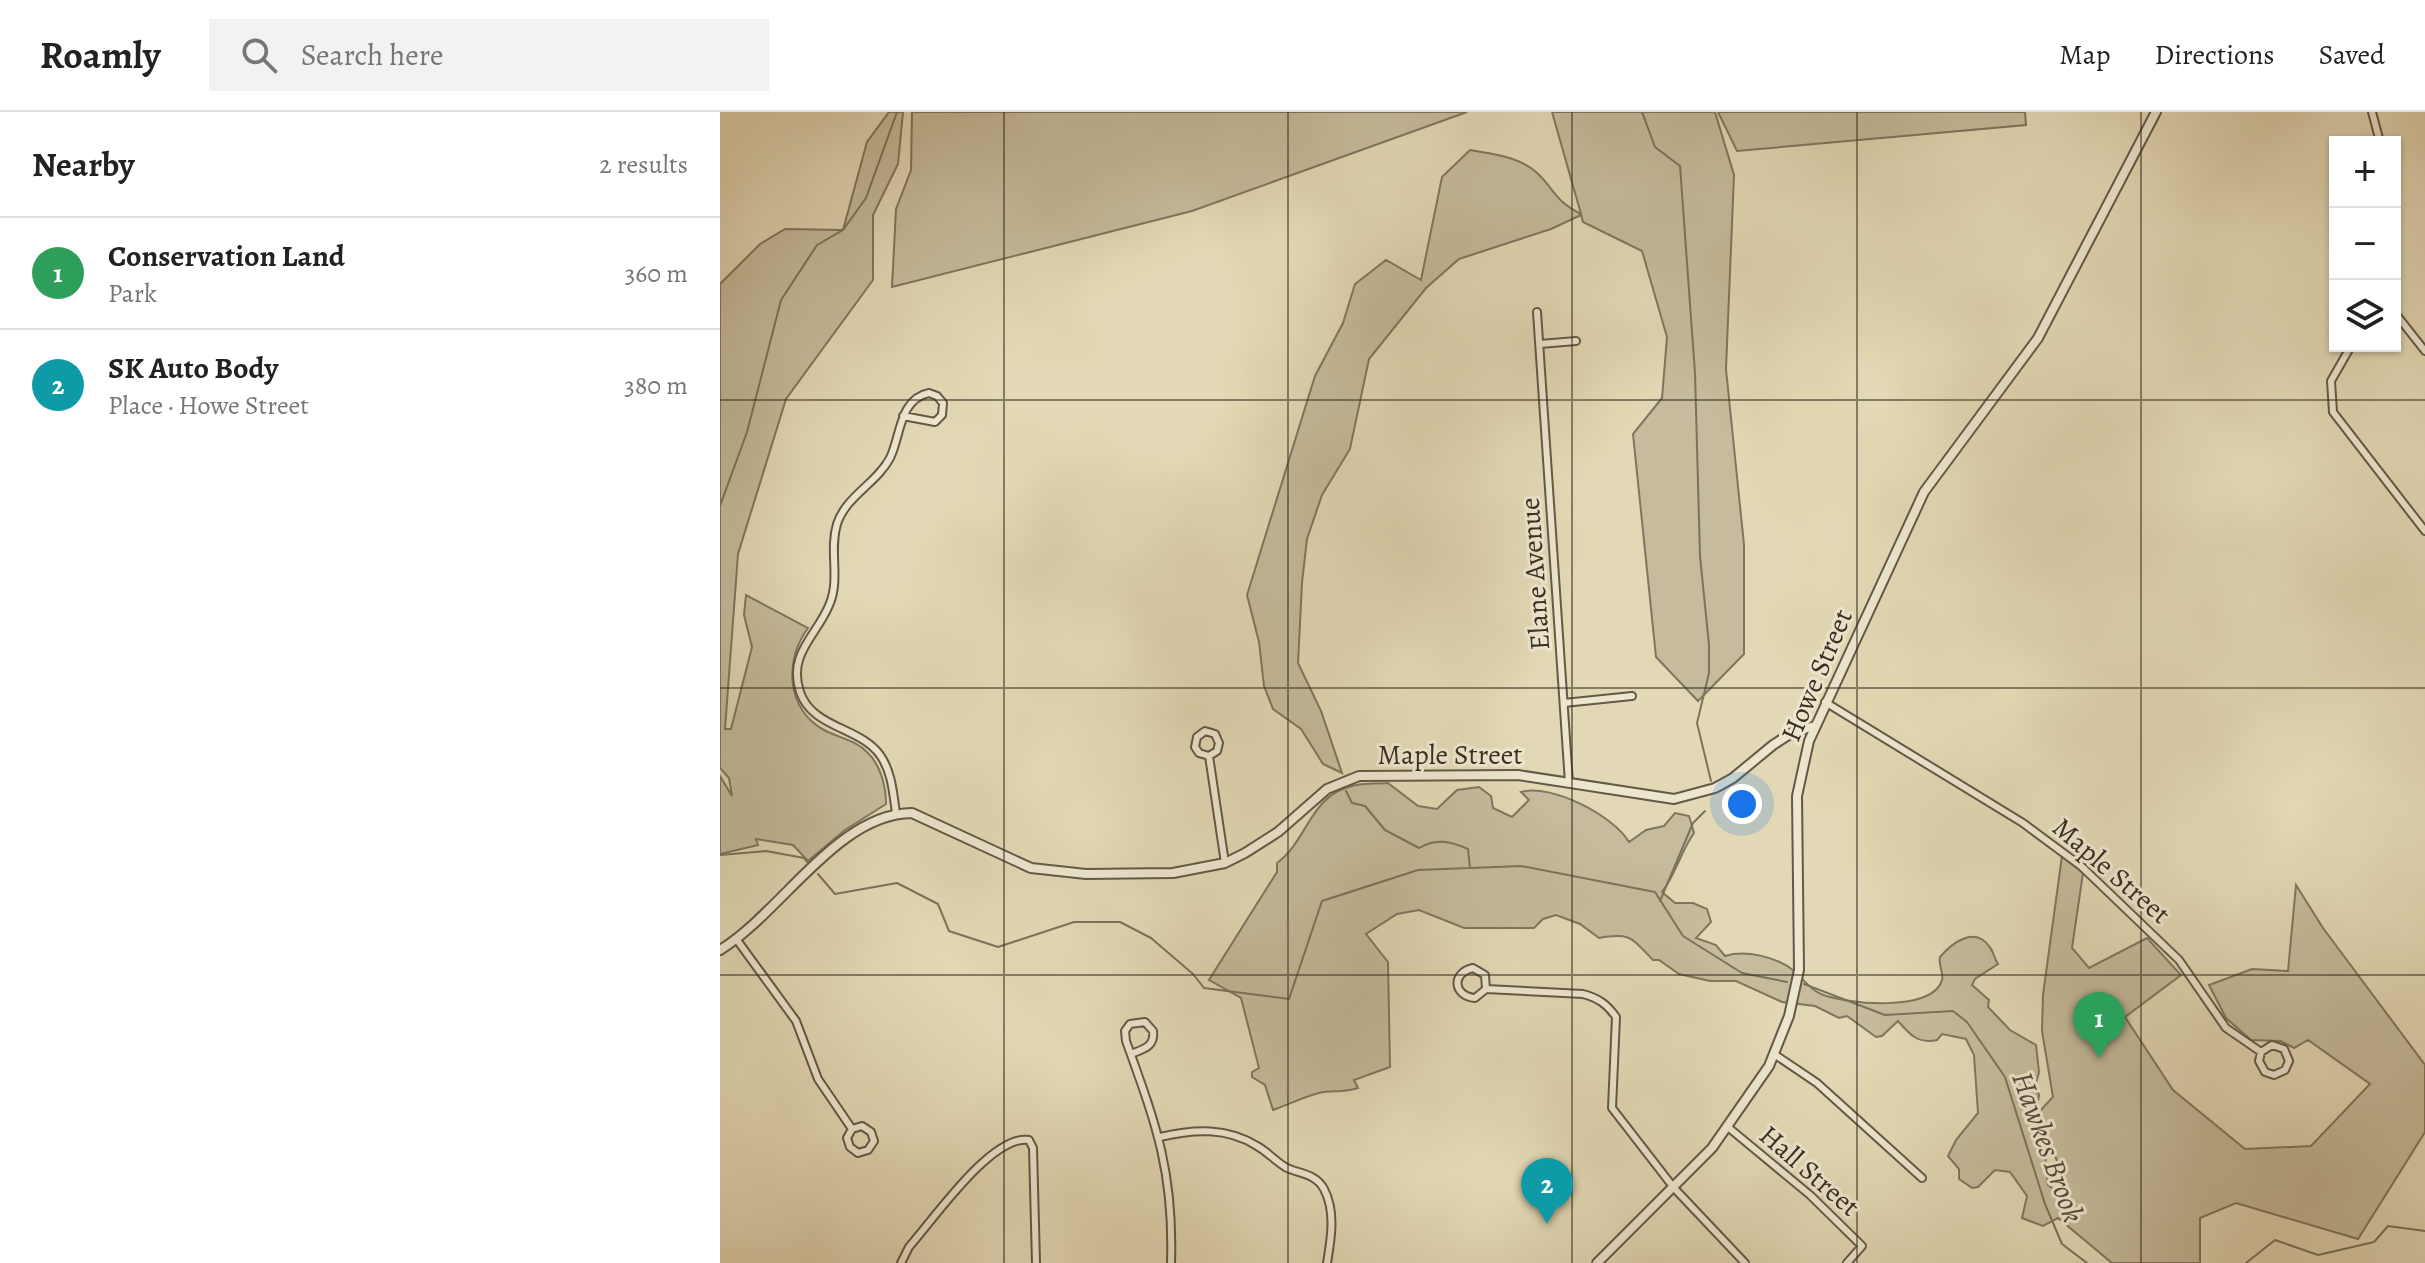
<!DOCTYPE html>
<meta charset="utf-8">
<style>
body{margin:0;font-family:Alegreya,serif;background:#f2f2f2;color:#222}
.controls{position:absolute;right:24px;top:24px;display:grid;overflow:hidden;border-radius:0px;box-shadow:0 2px 6px #0004}
.controls button{width:72px;height:72px;display:grid;place-items:center;padding:0;border:0;border-bottom:2px solid #e0e0e0;background:#fff;color:#222;font:40px sans-serif}
.you{position:absolute;left:1022px;top:692px;width:28px;height:28px;margin:-20px;border:6px solid #fff;border-radius:50%;background:#1a73e8;box-shadow:0 0 0 12px #1a73e833}
.badge{display:grid;place-items:center;width:52px;height:52px;border-radius:50%;background:#8f2418;color:#fff;font-size:26px;font-weight:700}
.pin{position:absolute;translate:-50% -66px;filter:drop-shadow(0 2px 4px #0008)}
.pin::after{content:'';position:absolute;top:42px;width:28px;height:24px;background:inherit;clip-path:polygon(0 0,100% 0,50% 100%)}
.list{margin:0;padding:0;list-style:none}
h2{display:flex;justify-content:space-between;align-items:center;height:104px;margin:0;padding:0 32px;font-size:34px}
h2 small{font-size:26px;font-weight:400;color:#767676}
.list li{display:grid;grid-template-columns:52px 1fr auto;gap:24px;align-items:center;box-sizing:border-box;height:112px;padding:0 32px;border-top:2px solid #e0e0e0}
.list b{display:block;font-size:30px;white-space:nowrap}
.list p{margin:0;font-size:26px;white-space:nowrap;color:#767676}
.list em{font-size:26px;font-style:normal;color:#767676}
.icon{flex:none;width:44px;height:44px;fill:none;stroke:currentColor;stroke-width:2;stroke-linecap:round;stroke-linejoin:round}
.map{position:relative;flex:none;width:1705px;height:1151px;overflow:hidden}
header{display:flex;align-items:center;gap:48px;box-sizing:border-box;height:112px;padding:0 40px;background:#fff;border-bottom:2px solid #e0e0e0}
header strong{font-size:38px}
nav{display:flex;gap:44px;margin-inline-start:auto;font-size:28px}
.search{width:560px;height:72px;background:#f2f2f2;display:flex;align-items:center;gap:20px;box-sizing:border-box;padding:0 28px;border-radius:0px;color:#767676;font-size:30px}
main{display:flex}
aside{flex:1;background:#fff}
.map>svg:first-child{display:block}
.green{fill:#c6bb9c;stroke:#80755f;stroke-width:2}
.lines{fill:none;stroke-linecap:round;stroke-linejoin:round}
.stream{stroke:#7c725c;stroke-width:2}
.minor-casing{stroke:#645947;stroke-width:10}
.tertiary-casing{stroke:#645947;stroke-width:12}
.minor{stroke:#ede6cf;stroke-width:6}
.tertiary{stroke:#ede6cf;stroke-width:8}
.grid{fill:none;stroke:#392f22;stroke-width:2;stroke-opacity:0.55}
.labels{text-anchor:middle;stroke-width:6;stroke-linejoin:round;paint-order:stroke}
.street-label{font-size:28px;fill:#392f22;stroke:#ede6cf}
.water-label{font-size:30px;font-style:italic;fill:#554b3a;stroke:#ede6cf}
</style>
<header>
<strong>Roamly</strong>
<div class="search"><svg class="icon" aria-label="search" viewBox="0 0 24 24"><circle cx="10" cy="10" r="6"/><path d="M15 15l6 6"/></svg>Search here</div>
<nav><a>Map</a><a>Directions</a><a>Saved</a></nav>
</header>
<main>
<aside>
<h2>Nearby<small>2 results</small></h2>
<ul class="list">
<li><span class="badge" style="background:#2e9e5b">1</span><div><b>Conservation Land</b><p>Park</p></div><em>360 m</em></li>
<li><span class="badge" style="background:#0f9aa8">2</span><div><b>SK Auto Body</b><p>Place · Howe Street</p></div><em>380 m</em></li>
</ul>
</aside>
<div class="map">
<svg width="1705" height="1151" viewBox="0 0 1705 1151">
<rect width="100%" height="100%" fill="#e3d8b5"/>
<filter id="stains"><feTurbulence type="fractalNoise" baseFrequency=".0025" numOctaves="4"/><feColorMatrix values="0 0 0 0 .2 0 0 0 0 .09 0 0 0 0 .02 0 0 0 .5 -.17"/></filter>
<radialGradient id="worn" r=".72"><stop offset=".6" stop-color="#630" stop-opacity="0"/><stop offset="1" stop-color="#630" stop-opacity=".3"/></radialGradient>
<!-- green -->
<path class="green" d="M169,0H183L178,52L153,103V168L66,287L18,442L5,617H11L32,535L24,503L26,483L88,516C64,548 66,597 104,618C119,626 136,628 148,641C161,654 166,675 166,692L125,718L88,749L73,733L36,727L38,733L0,742V664L12,684L9,666L0,656V172L40,132L65,117L123,118L147,30Z
M192,0H747L472,99L172,175L176,97L191,58Z
M832,0H995L1014,63L1006,257L1024,433V542L978,589L936,545L913,322L942,286L947,225L922,139L863,110L861,103L831,117L739,147L706,176L649,247L630,337L602,383L587,427L582,471L578,551L601,599L622,661L603,652L581,617L553,597L544,574L539,530L527,483L595,264L623,211L635,172L666,148L701,168L722,65L750,38C772,42 798,44 816,60C835,77 832,87 861,102Z
M998,0H1305L1306,13L1017,39Z
M668,671L698,694L717,697L737,678L759,675L771,684L773,696L792,705L809,688L801,680C831,671 894,704 909,730L926,718L944,714L955,701L969,704L974,721C960,741 956,762 942,780L955,791H973L987,797L991,810L976,826L996,833L1005,844C1025,838 1056,844 1074,859C1084,867 1088,876 1101,882C1125,892 1213,901 1222,868C1224,860 1218,854 1220,845C1232,831 1254,814 1269,834C1274,840 1274,846 1278,852L1255,867L1252,873L1269,888L1268,895L1290,918L1316,933L1319,960L1315,975L1319,983L1314,1018L1324,1032L1328,1073L1337,1080L1346,1070L1317,1002L1333,985L1322,919L1323,883L1342,744L1363,761L1352,836L1369,856L1427,826L1461,863L1405,905L1453,978L1525,1037L1591,1034L1650,972L1588,928L1574,936L1561,929L1531,928L1506,906L1489,873L1532,857L1568,859L1576,773L1603,816L1705,953V1020L1638,1127L1516,1091L1480,1106V1151H1392L1338,1106L1323,1114L1302,1106L1307,1084L1290,1060L1275,1058L1258,1075L1252,1076L1239,1067V1057L1228,1044L1236,1028L1258,1001L1254,943L1246,927L1222,922L1217,928C1198,932 1190,923 1178,909L1162,924L1156,925L1127,904L1119,906L1095,894L1062,890L1016,869H990L959,862L939,848H933C912,827 912,820 879,826L860,812L836,803L823,807L814,816H744L699,798L677,802L646,822L668,850L670,955L634,968L638,976C624,981 612,978 599,981C583,985 568,993 553,998L545,973L532,965V960L539,956L521,886L489,868L557,760V751C590,726 589,682 636,673C647,671 658,672 668,671Z"/>
<g class="lines">
<!-- stream -->
<path class="stream" d="M922,0L935,35L960,54L975,261L980,444L989,533V561L977,611L991,669
M0,394L27,320L61,188L97,133L123,118L146,86L177,0
M626,679L632,691L645,694L665,718L699,736C716,726 730,729 748,737L750,756
M0,743L46,739L84,746L87,750
M98,762L115,782L177,771L218,792L229,819L278,835L354,810H400L431,826L473,862L484,876L569,887L602,789L698,758L801,754L935,780L963,824L1022,861L1067,870
M940,789L973,711L985,699
M1084,872L1165,903L1233,899L1247,910L1285,965L1325,1092L1342,1132L1367,1151
M1526,1151L1555,1128L1598,1143L1654,1130L1668,1114L1705,1119"/>
<!-- minor casing -->
<g class="minor-casing">
<path id="minor" d="M1652,0L1660,30
M817,200L849,671
M1675,201L1705,239
M820,232L856,229
M1631,234L1611,269L1613,300L1705,419
M1105,590L1303,711L1361,754L1459,848L1506,916L1541,940L1552,933L1564,937L1569,949L1565,958L1554,963L1545,960L1539,949L1541,940
M844,591L912,584
M489,644L479,641L475,635L477,625L485,619L495,622L499,631L497,639L489,644L505,751
M176,701C173,681 172,660 160,643C140,615 92,616 80,580C67,541 98,523 110,491C120,466 109,438 117,412C126,384 157,371 170,346C181,324 179,287 209,281L217,284L223,291L222,303L215,310L183,304
M17,828L76,909L98,967L132,1017L127,1026L130,1035L138,1041L148,1038L154,1029L151,1020L142,1014L132,1017
M766,877L755,886C733,884 731,861 753,856L765,863L766,877L863,882C878,886 887,892 896,905L892,996L954,1076L1025,1151
M411,942C423,937 435,935 433,919L425,910L410,912L405,919L406,929C436,1012 454,1060 451,1151
M1054,942L1097,971L1202,1066
M1009,1016L1090,1083L1142,1134L1127,1151
M440,1025C474,1017 507,1015 537,1034C548,1040 556,1050 567,1056C581,1062 596,1062 604,1077C616,1100 611,1127 607,1151
M181,1151L189,1135C214,1107 272,1022 309,1028L313,1036L316,1151"/>
</g>
<!-- tertiary casing -->
<g class="tertiary-casing">
<path id="tertiary" d="M0,838C60,802 118,701 192,701L311,756L366,762L453,761L505,751L525,741L558,720L607,677L639,664L798,663L954,687L995,676L1013,666L1053,633L1073,620L1095,614
M877,1151L992,1036L1049,954L1069,904L1079,858L1077,684L1089,629L1204,380L1318,226L1436,0"/>
</g>
<!-- minor -->
<use href="#minor" class="minor"/>
<!-- tertiary -->
<use href="#tertiary" class="tertiary"/>
</g>
<!-- grid -->
<path class="grid" d="M284,0V1151M568,0V1151M852,0V1151M1137,0V1151M1421,0V1151M0,288H1705M0,576H1705M0,863H1705"/>
<g class="labels">
<!-- street labels -->
<g class="street-label">
<text transform="translate(814 462) rotate(-94)" y="10">Elane Avenue</text>
<text transform="translate(1096 563) rotate(-67)" y="10">Howe Street</text>
<text x="730" y="652">Maple Street</text>
<text transform="translate(1392 758) rotate(41)" y="10">Maple Street</text>
<text transform="translate(1090 1058) rotate(41)" y="10">Hall Street</text>
</g>
<!-- water labels -->
<g class="water-label">
<text transform="translate(1328 1035) rotate(70)" y="10">Hawkes Brook</text>
</g>
</g>
<rect width="100%" height="100%" filter="url(#stains)"/>
<rect width="100%" height="100%" fill="url(#worn)"/>
</svg>
<div class="controls">
<button>+</button>
<button>−</button>
<button><svg class="icon" aria-label="layers" viewBox="0 0 24 24"><path d="M12 4l9 5-9 5-9-5zM3 14l9 5 9-5"/></svg></button>
</div>
<div class="you"></div>
<div class="pin badge" style="left:1379px;top:946px;background:#2e9e5b">1</div>
<div class="pin badge" style="left:827px;top:1112px;background:#0f9aa8">2</div>
</div>
</main>
